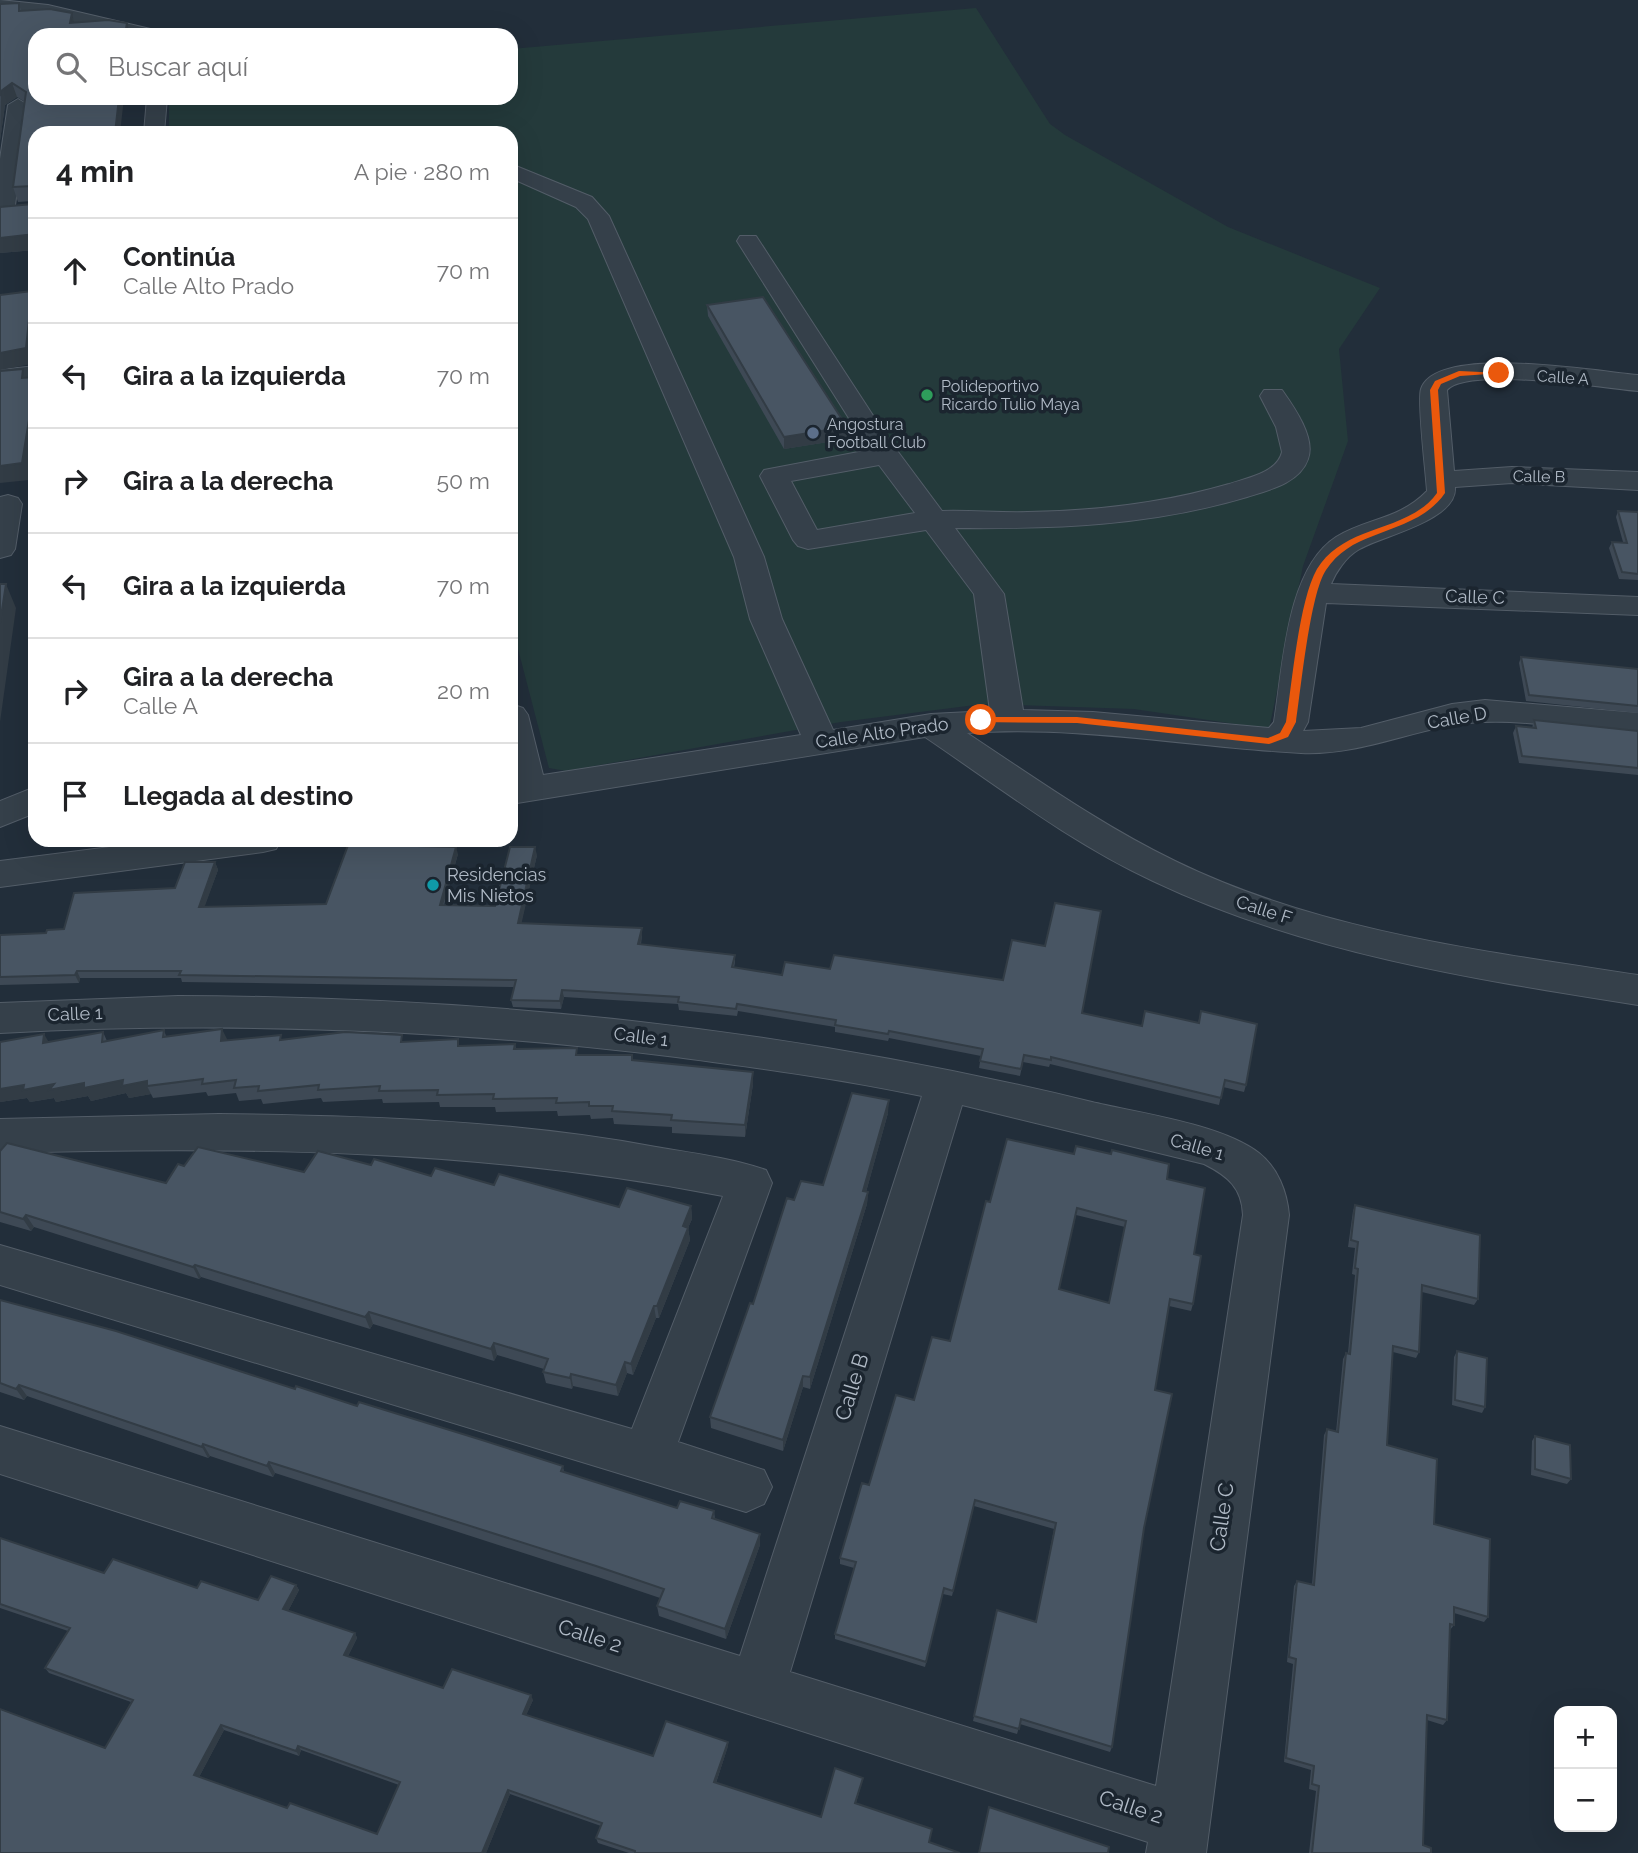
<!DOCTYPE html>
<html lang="es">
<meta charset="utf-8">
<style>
body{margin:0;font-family:Raleway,sans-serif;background:#f6f6f6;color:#202124}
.controls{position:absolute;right:21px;bottom:21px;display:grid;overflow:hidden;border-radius:14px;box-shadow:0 7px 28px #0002}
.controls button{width:63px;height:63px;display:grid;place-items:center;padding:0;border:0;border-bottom:2px solid #e0e0e0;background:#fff;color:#202124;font:35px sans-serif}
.stop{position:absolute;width:21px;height:21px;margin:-16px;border:5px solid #ea580c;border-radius:50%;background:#fff}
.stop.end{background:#ea580c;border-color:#fff;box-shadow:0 2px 7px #0008}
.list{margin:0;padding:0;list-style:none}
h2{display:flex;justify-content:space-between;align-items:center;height:91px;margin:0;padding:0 28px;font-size:30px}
h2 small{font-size:23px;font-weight:400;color:#757577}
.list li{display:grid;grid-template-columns:46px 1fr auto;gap:21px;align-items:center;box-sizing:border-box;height:105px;padding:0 28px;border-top:2px solid #e0e0e0}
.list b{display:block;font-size:26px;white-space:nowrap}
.list p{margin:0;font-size:23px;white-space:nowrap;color:#757577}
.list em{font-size:23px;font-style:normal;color:#757577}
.icon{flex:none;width:38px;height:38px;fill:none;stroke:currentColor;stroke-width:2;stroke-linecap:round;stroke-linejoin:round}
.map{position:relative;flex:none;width:1638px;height:1853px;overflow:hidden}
.search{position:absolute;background:#fff;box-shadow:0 7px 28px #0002;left:28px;top:28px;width:490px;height:77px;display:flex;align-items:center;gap:18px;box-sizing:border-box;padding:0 24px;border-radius:21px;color:#757577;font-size:26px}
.panel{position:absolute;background:#fff;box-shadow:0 7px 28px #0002;left:28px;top:126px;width:490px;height:721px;border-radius:21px}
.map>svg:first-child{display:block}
.green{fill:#243a3b}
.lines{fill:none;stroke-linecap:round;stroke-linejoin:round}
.minor-casing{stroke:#535d68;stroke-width:2}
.minor{fill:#35404a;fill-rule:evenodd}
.wall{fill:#3e4955;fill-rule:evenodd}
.shaded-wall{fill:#323c45}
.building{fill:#485563;stroke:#323c45;stroke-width:2;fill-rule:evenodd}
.route{fill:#ea580c}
.leisure-dot{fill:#2e9e5b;stroke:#1b252f;stroke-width:2.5}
.service-dot{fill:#5c6f8a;stroke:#1b252f;stroke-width:2.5}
.culture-dot{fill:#0f9aa8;stroke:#1b252f;stroke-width:2.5}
.labels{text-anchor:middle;stroke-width:7;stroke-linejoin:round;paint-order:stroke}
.far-street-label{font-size:16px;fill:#b0bac6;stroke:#1b252f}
.far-poi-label{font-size:16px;fill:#b0bac6;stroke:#1b252f;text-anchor:start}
.street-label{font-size:18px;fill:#b0bac6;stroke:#1b252f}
.poi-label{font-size:18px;fill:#b0bac6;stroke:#1b252f;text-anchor:start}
.near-street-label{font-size:21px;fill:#b0bac6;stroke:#1b252f}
</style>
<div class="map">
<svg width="1638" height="1853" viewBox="0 0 1638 1853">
<rect width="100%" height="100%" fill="#222e3a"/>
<!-- green -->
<path class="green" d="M976,8L1039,107L1050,124L1065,135L1228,227L1380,288L1339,349L1348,441L1303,566L1269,729L1134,709L983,704L841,722L566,771L549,768L511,622V133H169V98H511V49Z"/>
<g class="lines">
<!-- minor casing -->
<g class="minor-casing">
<path id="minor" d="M0,0L48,5L159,31L162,35C108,35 54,16 0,9Z
M147,98H167L164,133H144Z
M18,99L28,105L14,213L3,220L0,219V159L8,105Z
M511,164L592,197L609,216L764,557L782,619L833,730L931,714L990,711L974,594L926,530L808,549L798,546L793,540L760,476L764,470L869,450L737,241L740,236H756L887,437L942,511C971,510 1000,513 1028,512C1096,511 1164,503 1229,484C1247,478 1277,473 1282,452L1276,427L1260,396L1264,390H1282C1294,407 1316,438 1308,459C1300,483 1269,490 1247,497C1150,526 1055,529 955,528L1004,594L1023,710L1093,712L1269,728L1274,722C1283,668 1286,569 1336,537C1367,518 1399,520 1427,491C1426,473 1417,402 1421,389C1436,343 1599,372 1638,375V391C1604,388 1467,366 1447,390L1454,471L1512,467L1638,472V490L1512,483L1455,487C1458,521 1380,536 1358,550C1346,557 1336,572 1331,584L1638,597V615L1326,603L1308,722L1303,731L1361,728L1452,704L1485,700L1638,713V735C1591,731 1530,720 1484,722C1421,724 1366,756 1301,753C1190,747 1079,725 967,733C1035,778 1101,825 1175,861C1318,931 1482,951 1638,975V1005C1473,979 1305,953 1153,881C1071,843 999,787 925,737L511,804V704L523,708L528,715L543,775L801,735L750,619L734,557L588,219L576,207L511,178ZM879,465L915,513L817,530L791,481Z
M35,366V382L0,386V370Z
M8,495L18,498L22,504L15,549L11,555L0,558V497Z
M35,787V813L0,827V801Z
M165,840H281L276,849L263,852L0,887V861Z
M178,996C490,997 789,1028 1092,1102C1138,1113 1222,1124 1259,1153C1278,1168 1287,1192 1289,1215L1206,1853H1146L1148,1842L0,1474V1426L740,1656L922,1096C841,1079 759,1068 676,1057C451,1029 226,1021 0,1033V1003ZM962,1105L1204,1164C1228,1176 1242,1188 1243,1215L1156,1786L790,1672Z
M219,1114C365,1116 512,1120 656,1147C692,1153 731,1158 766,1170L772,1183L678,1442L764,1470L772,1487L764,1504L746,1512L0,1285V1245L632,1429L723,1196C483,1149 243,1146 0,1153V1119Z"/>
</g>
<!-- minor -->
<use href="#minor" class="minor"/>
</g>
<!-- wall -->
<path class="wall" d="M19,3L21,11L72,13L74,23H127L130,35H35V250L0,253V207L32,204V201L18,202L13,187L25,102L17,97L5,105L0,141V4Z
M707,305L847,427V439L784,449L708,316Z
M1618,511L1638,512V580L1619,579L1609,548L1612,542H1623L1616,517Z
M1521,657L1638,669V713L1526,701L1519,663Z
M1534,720L1638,731V775L1519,763L1513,733L1516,726L1532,728Z
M384,844L383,845L458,854L444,905L495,906L537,855L521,923L642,928V935L641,944L735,955V962L734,968L782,975L1082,1013L1142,1026L1198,1023L1201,1011L1246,1085L1244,1092L1223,1087L1219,1105L1050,1064L1049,1067L1023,1062L1020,1076L979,1068L981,1056L889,1038L888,1041L835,1032V1027L738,1011L737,1016L679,1010L678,1004L564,997L561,1009L513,1007L511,1000L514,987L182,982L181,978H80L79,983L0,985V935L46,933L64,929L175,888L215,862L218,870L204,907L326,904Z
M164,1030L166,1036L227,1040H283L404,1042L460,1046L515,1044L516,1049L578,1055H632L633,1060L753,1072V1084L745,1137L672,1133V1127L614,1124L613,1118L591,1119L590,1115L558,1116L557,1111L496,1112L495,1107H440L439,1102L383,1103L382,1099L323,1102L321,1098L263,1104L261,1099L239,1101L236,1093L208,1096L206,1092L153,1098L151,1094L129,1098L126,1093L91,1101L88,1096L56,1102L54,1098L30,1102L27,1098L0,1102V1042H48L103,1032L107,1041Z
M888,1113L866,1192H868L867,1204L810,1389L803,1387L783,1451L711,1428L710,1417L794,1200L823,1185Z
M0,1151L166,1183L184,1166L304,1172L371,1165L431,1176L494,1185L619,1207L691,1206L692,1219L688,1228L690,1240L659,1318H656L633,1375L627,1373L618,1396L573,1386L572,1389L546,1383L543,1372L544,1369L497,1355L494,1361L373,1324L370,1329L201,1277L199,1279L34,1227L31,1231L0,1222Z
M1167,1179L1194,1254L1193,1304L1191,1311L1169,1306L1155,1390L1144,1528L1112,1747L1110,1752L1020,1724L1017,1734L973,1721L997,1610L1036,1622L1054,1529L974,1506L952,1596L943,1594L925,1667L835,1639V1634L854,1568L840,1564V1558L869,1485L914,1400L950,1341L990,1202ZM1076,1215L1125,1227L1109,1303L1059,1289Z
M1355,1205L1478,1299L1474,1305L1422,1292L1419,1352L1416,1358L1393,1352L1387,1445L1488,1617L1484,1622L1454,1613V1625L1450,1630L1447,1720L1443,1725L1427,1720L1423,1845L1431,1853H1309L1316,1791L1309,1789L1311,1770L1284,1762L1293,1664L1287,1662L1294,1586L1297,1581L1312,1585L1324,1435L1327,1429L1336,1432L1343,1359L1346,1353H1348L1355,1275L1352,1274L1355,1248L1348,1247L1353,1211Z
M0,1300L295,1389L563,1466L564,1472L677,1508L714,1511L715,1519L760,1545L726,1639L659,1616L657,1606L660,1598L598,1577L275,1473L273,1477L210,1456L208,1458L27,1396L24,1400L0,1392Z
M1457,1351L1485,1407L1482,1413L1452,1405L1454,1357Z
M1535,1436L1571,1479L1567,1484L1531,1475L1532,1441Z
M0,1538L104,1573L197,1588L258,1600L296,1585L299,1590L288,1611L355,1633L357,1638L348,1656L443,1688L533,1700L526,1715L653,1756L728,1742V1746L716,1783L821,1817L862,1782L856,1803L929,1842L960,1853H629L598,1843L596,1838L601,1826L510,1794L486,1853H0L105,1748L131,1702L49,1673L45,1668L68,1631L0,1608ZM224,1730L299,1756L301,1750L399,1785L377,1834L287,1808L199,1777Z"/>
<!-- shaded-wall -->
<path class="shaded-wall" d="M72,13L75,26L70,23Z
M127,23L130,35H125Z
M12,83L17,97L5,105L0,141L1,91Z
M119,98H124L120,133H115Z
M35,234V250L0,253V238Z
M32,291L35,299V334L32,364L0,370V353Z
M35,383V438L29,480L0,483V466Z
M847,427V439L784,449V437Z
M6,584L16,608L0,722V623Z
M456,847L458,854L441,912L440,905Z
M535,847L537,855L520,930L518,923Z
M215,862L218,870L202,914L199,907Z
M642,928V935L639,951L638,944Z
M77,971L80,978L79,983L75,975Z
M562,990L564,997L561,1009L560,1001Z
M222,1029L228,1041H221Z
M44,1034L51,1046L43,1043Z
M753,1072V1084L745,1137V1125Z
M123,1080L147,1081V1086L151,1094L129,1098L126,1093L91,1101L88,1096L56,1102L54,1098L30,1102L27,1098L0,1102V1089L24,1085L84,1083Z
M889,1100L888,1113L863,1203V1191Z
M868,1192L867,1204L810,1389V1377Z
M691,1206L692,1219L688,1228L690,1240L659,1318L657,1306L683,1226Z
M26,1215L34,1227L31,1231L23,1219Z
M195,1265L201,1277L199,1279L193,1267Z
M654,1306L656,1318L633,1375L631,1364Z
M369,1312L373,1324L370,1329L365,1317Z
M494,1343L497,1355L494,1361L491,1349Z
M625,1362L627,1373L618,1396L616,1385Z
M571,1374L573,1386L572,1389L570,1378Z
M803,1376V1387L783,1451V1440Z
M19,1385L27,1396L24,1400L16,1389Z
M203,1444L210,1456L208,1458L202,1447Z
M269,1462L275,1473L273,1477L267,1466Z
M760,1534V1545L726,1639L725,1629Z
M296,1585L299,1590L286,1615L283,1609Z
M355,1633L357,1638L346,1660L344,1655Z
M531,1695L533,1700L525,1718L523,1714Z
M221,1725L224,1730L198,1779L194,1775Z
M728,1742V1746L715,1786L714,1782Z
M298,1746L301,1750L299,1756L296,1751Z
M508,1790L510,1794L486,1853H482Z"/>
<!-- building -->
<path class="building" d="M19,3V11L50,9L72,13L70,23L108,20L127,23L125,35H35V98H119L115,133H35V234L0,238V207L32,204V186L13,187L26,92L12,83L1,91L0,96V4Z
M32,291L26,348L0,353V295Z
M763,297L847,427L784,437L707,305Z
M23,369L22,378L35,377V383L22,463L0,466V371Z
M1618,511L1638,512V574L1622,572L1612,542L1627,543Z
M0,584H6L0,623Z
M1521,657L1638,669V706L1529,695Z
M1534,720L1638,731V768L1522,756L1516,726L1536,728Z
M350,840H381L379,845L456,847L440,905L495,906L510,847H535L518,923L642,928L638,944L735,955L732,967L782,975L785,962L830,969L834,955L1003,980L1012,940L1045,946L1055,903L1101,911L1082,1013L1142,1026L1145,1011L1199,1023L1201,1011L1257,1024L1246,1085L1225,1080L1221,1098L1051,1057V1060L1024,1055L1021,1069L980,1061L983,1049L889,1031L888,1034L835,1025L836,1020L737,1004L736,1009L678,1002L679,997L562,990L560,1001L511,1000L516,980L179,975L181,971H77L75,975L0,977V935L46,933L47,930L64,929L74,893L175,888L185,862H215L199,907L326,904Z
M222,1029L221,1041L281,1035L280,1040L345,1032L402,1035L401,1042L458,1039V1046L515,1044L514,1049L577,1048L576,1055H632V1060L753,1072L745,1125L671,1120L672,1115L612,1111L613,1106H589V1102L556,1103L557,1098L493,1099L494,1094L437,1095L438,1090L379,1091L380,1086L318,1090L319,1085L258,1091L259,1086L234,1088L236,1080L202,1084L203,1079L147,1086V1081L122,1086L123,1080L84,1088V1083L49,1090L54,1084L23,1090L24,1085L0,1089V1042L44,1034L43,1043L103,1032L102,1042L164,1030L163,1037Z
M852,1093L889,1100L863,1191L868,1192L810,1377L803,1376L783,1440L710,1417L750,1303L753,1304L787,1198L794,1200L801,1181L823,1185Z
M1007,1139L1074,1154L1076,1146L1111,1154L1112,1150L1169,1164L1167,1179L1205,1188L1194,1254L1201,1256L1193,1304L1170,1299L1155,1390L1172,1394L1144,1528L1112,1747L1021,1719L1019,1729L974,1716L997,1610L1036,1622L1056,1523L975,1500L953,1591L944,1588L926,1662L835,1634L856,1562L840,1558L862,1483L869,1485L896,1395L914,1400L932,1337L950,1341L986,1201L990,1202ZM1077,1208L1126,1221L1109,1303L1059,1289Z
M7,1143L166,1183L178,1164L184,1166L198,1147L304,1172L318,1151L371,1165L374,1159L431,1176L435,1168L494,1185L499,1174L619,1207L627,1188L691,1206L683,1226L688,1228L657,1306H654L631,1364L625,1362L616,1385L571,1374L570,1378L543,1372L548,1359L494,1343L491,1349L369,1312L365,1317L195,1265L193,1267L26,1215L23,1219L0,1212V1151Z
M1355,1205L1480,1235L1478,1299L1422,1285L1419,1352L1393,1346L1387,1445L1437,1459L1434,1524L1490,1539L1488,1617L1454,1607V1625L1450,1624L1447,1720L1427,1715L1423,1845L1431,1848V1853H1312L1319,1786L1312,1784L1314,1766L1286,1758L1296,1659L1289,1657L1297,1581L1314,1585L1327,1429L1338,1432L1346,1353L1350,1354L1358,1269L1355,1268L1358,1242L1351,1240Z
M0,1300L116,1331L295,1389L296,1386L357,1406L359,1402L482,1440L563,1466L561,1471L677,1508L680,1501L714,1511L712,1518L760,1534L725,1629L657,1606L664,1589L596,1566L269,1462L267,1466L203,1444L202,1447L19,1385L16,1389L0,1383Z
M1457,1351L1487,1358L1485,1407L1455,1400Z
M1535,1436L1570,1445L1571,1479L1535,1469Z
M0,1538L104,1573L113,1559L197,1588L201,1581L258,1600L271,1576L296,1585L283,1609L355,1633L344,1655L443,1688L452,1669L531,1695L523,1714L653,1756L666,1721L728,1742L714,1782L821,1817L835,1768L863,1778L855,1803L932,1829L929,1842L960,1853H635V1851L596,1838L602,1823L508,1790L482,1853H0V1709L105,1748L133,1700L45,1668L70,1628L0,1604ZM221,1725L296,1751L298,1746L400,1782L377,1834L290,1803L287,1808L194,1775Z
M989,1807L1109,1847L1108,1853H979Z"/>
<!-- route -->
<path class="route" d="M1459,371L1503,373L1460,376L1441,384L1438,390L1445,493C1428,518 1400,525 1373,536C1354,543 1338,552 1326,570C1310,594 1301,689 1296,722L1288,737L1269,744L1077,723L978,722L981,717H1077L1268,738L1280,733L1286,722C1292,684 1299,600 1317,569C1327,552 1345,541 1363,534C1388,524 1420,517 1437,493L1430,390L1435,381Z"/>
<!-- markers -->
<circle class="leisure-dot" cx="927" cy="395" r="7"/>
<circle class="service-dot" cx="813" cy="433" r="7"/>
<circle class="culture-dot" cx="433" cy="885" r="7"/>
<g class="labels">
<!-- far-street labels -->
<g class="far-street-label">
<text transform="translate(1563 377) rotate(4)" y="6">Calle A</text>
<text transform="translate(1539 476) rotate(1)" y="6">Calle B</text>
</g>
<!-- far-poi labels -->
<g class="far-poi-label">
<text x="941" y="392">Polideportivo<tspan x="941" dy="18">Ricardo Tulio Maya</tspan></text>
<text x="827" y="430">Angostura<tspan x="827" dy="18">Football Club</tspan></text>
</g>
<!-- street labels -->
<g class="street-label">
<text transform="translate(1475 597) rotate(2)" y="6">Calle C</text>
<text transform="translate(1457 718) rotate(-10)" y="6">Calle D</text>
<text transform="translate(882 733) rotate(-8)" y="6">Calle Alto Prado</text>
<text transform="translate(1264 910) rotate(18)" y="6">Calle F</text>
<text transform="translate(75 1014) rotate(-2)" y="6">Calle 1</text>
<text transform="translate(641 1037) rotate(7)" y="6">Calle 1</text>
<text transform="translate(1197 1147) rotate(16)" y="6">Calle 1</text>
</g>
<!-- poi labels -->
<g class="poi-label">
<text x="447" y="881">Residencias<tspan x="447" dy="21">Mis Nietos</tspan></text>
</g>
<!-- near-street labels -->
<g class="near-street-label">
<text transform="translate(852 1387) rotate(-73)" y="7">Calle B</text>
<text transform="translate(1222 1517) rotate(-82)" y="7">Calle C</text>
<text transform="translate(590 1636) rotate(18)" y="7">Calle 2</text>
<text transform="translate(1131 1807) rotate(18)" y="7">Calle 2</text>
</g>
</g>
</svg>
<div class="controls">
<button>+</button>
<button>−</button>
</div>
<div class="stop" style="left:981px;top:720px"></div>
<div class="stop end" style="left:1499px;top:373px"></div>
<div class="search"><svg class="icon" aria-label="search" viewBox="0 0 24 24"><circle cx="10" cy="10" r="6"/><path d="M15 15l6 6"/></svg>Buscar aquí</div>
<section class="panel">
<h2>4 min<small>A pie · 280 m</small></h2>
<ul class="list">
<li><svg class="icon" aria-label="ahead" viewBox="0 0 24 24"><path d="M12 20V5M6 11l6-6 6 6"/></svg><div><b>Continúa</b><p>Calle Alto Prado</p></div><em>70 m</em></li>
<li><svg class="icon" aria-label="left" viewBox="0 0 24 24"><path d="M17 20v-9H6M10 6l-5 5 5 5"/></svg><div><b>Gira a la izquierda</b></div><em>70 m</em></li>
<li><svg class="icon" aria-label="right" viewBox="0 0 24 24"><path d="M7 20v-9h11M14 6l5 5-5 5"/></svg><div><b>Gira a la derecha</b></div><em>50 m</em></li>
<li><svg class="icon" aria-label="left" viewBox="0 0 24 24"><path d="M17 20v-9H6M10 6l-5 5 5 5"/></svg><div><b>Gira a la izquierda</b></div><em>70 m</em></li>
<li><svg class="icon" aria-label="right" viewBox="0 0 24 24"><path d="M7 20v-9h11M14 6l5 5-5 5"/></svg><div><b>Gira a la derecha</b><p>Calle A</p></div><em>20 m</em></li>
<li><svg class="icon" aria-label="arrive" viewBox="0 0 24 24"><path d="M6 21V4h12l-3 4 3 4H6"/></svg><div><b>Llegada al destino</b></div></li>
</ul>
</section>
</div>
